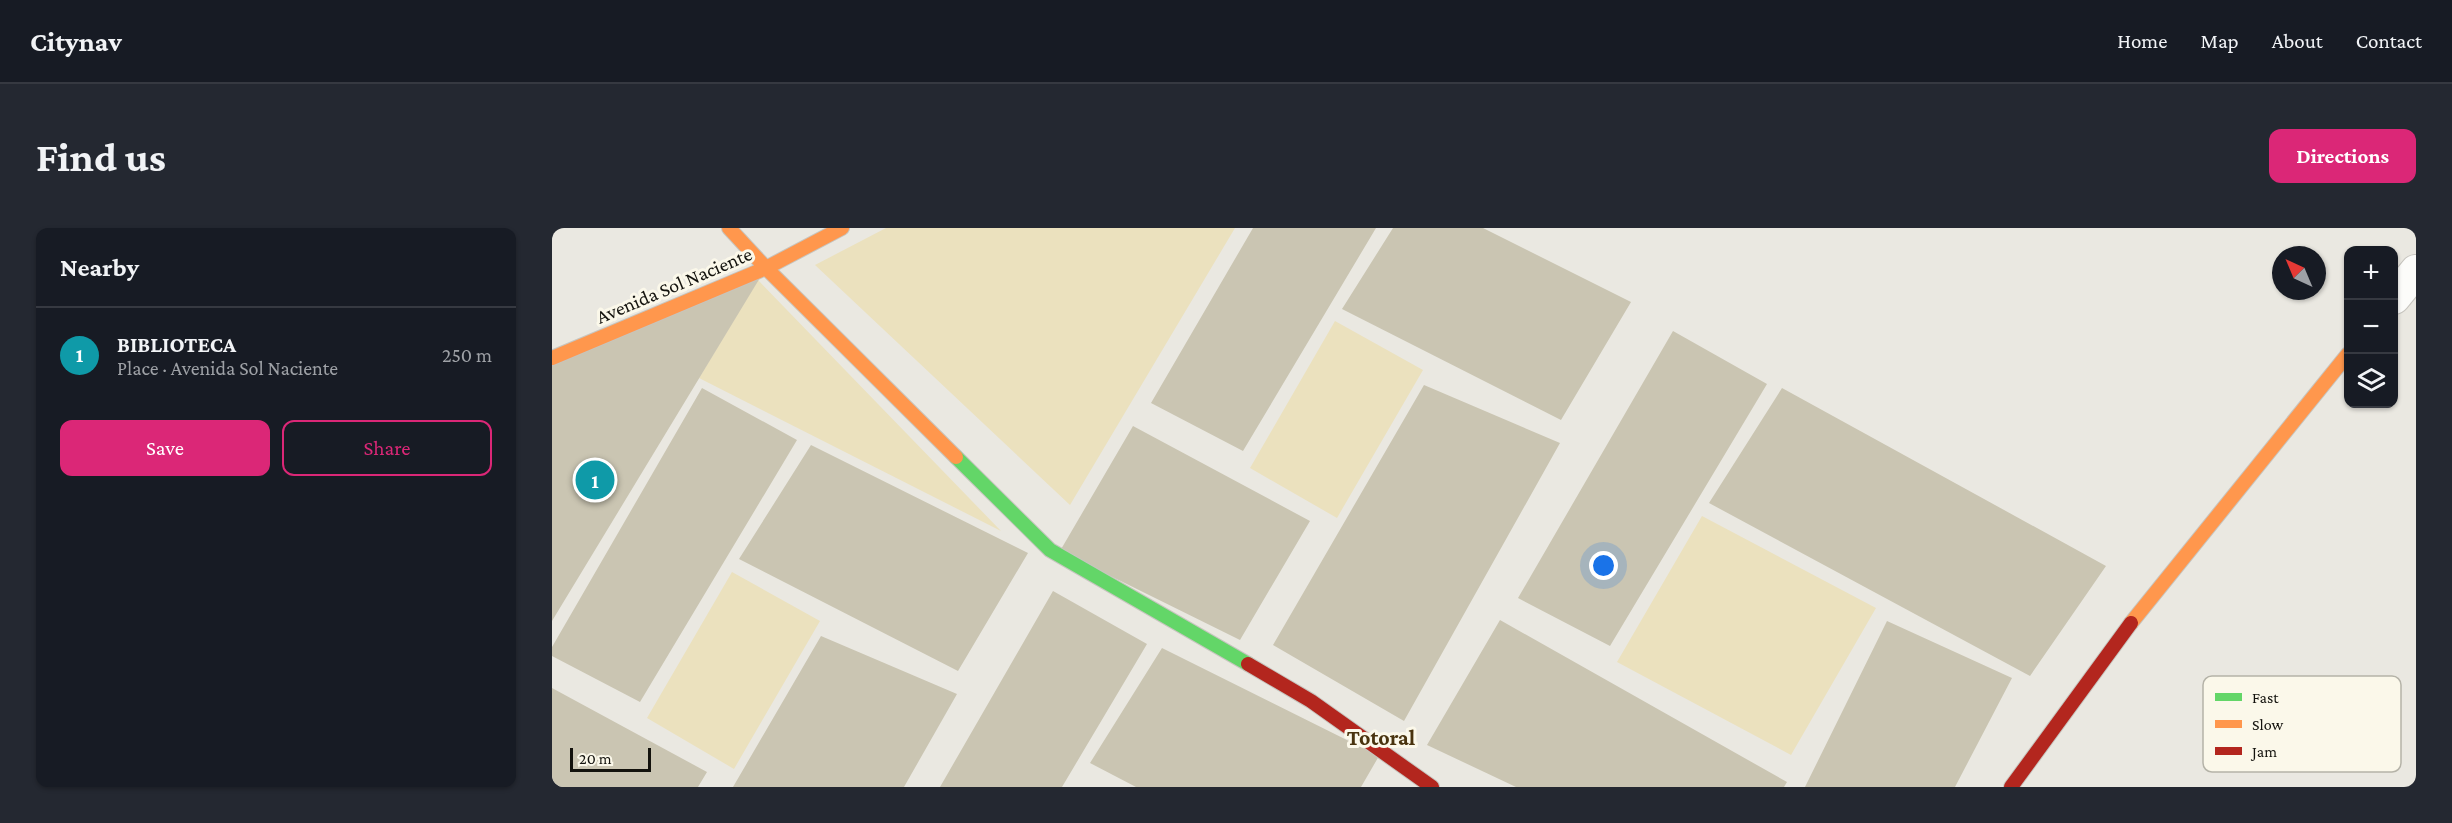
<!DOCTYPE html>
<meta charset="utf-8">
<style>
body{margin:0;font-family:"Crimson Pro",serif;background:#242831;color:#f1f3f6}
.controls{position:absolute;right:18px;top:18px;display:grid;overflow:hidden;border-radius:12px;box-shadow:0 2px 4px #0004}
.controls button{width:54px;height:54px;display:grid;place-items:center;padding:0;border:0;border-bottom:2px solid #363941;background:#171b24;color:#f1f3f6;font:30px sans-serif}
.compass{position:absolute;left:1720px;top:18px;width:54px;height:54px;border-radius:50%;background:#171b24;box-shadow:0 2px 4px #0004;rotate:316deg}
.scale{position:absolute;left:18px;bottom:15px;width:81px;box-sizing:border-box;padding-left:6px;border:3px solid #13120d;border-top:0;font-size:16px;line-height:21px;white-space:nowrap;color:#13120d;-webkit-text-stroke:4px #fbf8ea;paint-order:stroke}
.you{position:absolute;left:1052px;top:338px;width:21px;height:21px;margin:-15px;border:4px solid #fff;border-radius:50%;background:#1a73e8;box-shadow:0 0 0 9px #1a73e833}
.badge{display:grid;place-items:center;width:39px;height:39px;border-radius:50%;background:#db2777;color:#fff;font-size:20px;font-weight:700}
.pin{position:absolute;translate:-50% -50%;border:3px solid #fff;box-shadow:0 2px 6px #0006}
.list{margin:0;padding:0;list-style:none}
h2{display:flex;justify-content:space-between;align-items:center;height:78px;margin:0;padding:0 24px;font-size:26px}
h2 small{font-size:20px;font-weight:400;color:#9ea1a6}
.list li{display:grid;grid-template-columns:39px 1fr auto;gap:18px;align-items:center;box-sizing:border-box;height:96px;padding:0 24px;border-top:2px solid #363941}
.list b{display:block;font-size:22px;white-space:nowrap}
.list p{margin:0;font-size:20px;white-space:nowrap;color:#9ea1a6}
.list em{font-size:20px;font-style:normal;color:#9ea1a6}
.actions{display:flex;gap:12px;padding:18px 24px}
.actions a{flex:1;padding:14px 0;border:2px solid #db2777;border-radius:12px;text-align:center;font-size:21px;color:#db2777}
.actions .main{background:#db2777;color:#fff}
.icon{flex:none;width:33px;height:33px;fill:none;stroke:currentColor;stroke-width:2;stroke-linecap:round;stroke-linejoin:round}
.map{position:relative;flex:none;width:1864px;height:559px;overflow:hidden;border-radius:12px}
header{display:flex;align-items:center;gap:36px;box-sizing:border-box;height:84px;padding:0 30px;background:#171b24;border-bottom:2px solid #363941}
header strong{font-size:28px}
nav{display:flex;gap:33px;margin-inline-start:auto;font-size:21px}
.intro{display:flex;align-items:center;justify-content:space-between;box-sizing:border-box;height:144px;padding:0 36px}
h1{margin:0;font-size:42px}
.button{padding:15px 27px;border-radius:12px;background:#db2777;color:#fff;font-size:21px;font-weight:700}
main{display:flex;gap:36px;padding:0 36px}
aside{flex:1;background:#171b24;border-radius:12px;box-shadow:0 2px 4px #0004}
.map>svg:first-child{display:block}
.green{fill:#ebe1be}
.building{fill:#cac5b2}
.lines{fill:none;stroke-linecap:round;stroke-linejoin:round}
.street-casing{stroke:#c7c5bf;stroke-width:34}
.fast-casing{stroke:#c7c5bf;stroke-width:16}
.slow-casing{stroke:#c7c5bf;stroke-width:16}
.jam-casing{stroke:#c7c5bf;stroke-width:16}
.street{stroke:#fcfcfa;stroke-width:32}
.fast{stroke:#63d668;stroke-width:14}
.slow{stroke:#ff974d;stroke-width:14}
.jam{stroke:#b3261e;stroke-width:14}
.labels{text-anchor:middle;stroke-width:6;stroke-linejoin:round;paint-order:stroke}
.street-label{font-size:20px;fill:#13120d;stroke:#fbf8ea}
.quarter-label{font-size:22px;font-weight:bold;fill:#49330e;stroke:#fbf8ea}
.key{fill:#fbf8ea;stroke:#b5b3a8;stroke-width:1.5}
.key-label{font-size:16px;fill:#13120d}
</style>
<header>
<strong>Citynav</strong>
<nav><a>Home</a><a>Map</a><a>About</a><a>Contact</a></nav>
</header>
<div class="intro"><h1>Find us</h1><a class="button">Directions</a></div>
<main>
<aside>
<h2>Nearby<small></small></h2>
<ul class="list">
<li><span class="badge" style="background:#0f9aa8">1</span><div><b>BIBLIOTECA</b><p>Place · Avenida Sol Naciente</p></div><em>250 m</em></li>
</ul>
<div class="actions"><a class="main">Save</a><a>Share</a></div>
</aside>
<div class="map">
<svg width="1864" height="559" viewBox="0 0 1864 559">
<rect width="100%" height="100%" fill="#eae8e1"/>
<!-- green -->
<path class="green" d="M334,0H683L518,277L263,37Z
M206,52L449,303L147,150Z
M783,93L871,142L785,290L698,240Z
M1150,288L1324,380L1239,527L1065,434Z
M180,344L268,393L182,541L95,490Z"/>
<!-- building -->
<path class="building" d="M701,0H824L691,223L599,175Z
M841,0H931L1079,74L1009,192L790,81Z
M214,40L0,393V130Z
M1121,103L1215,156L1058,418L966,370Z
M872,157L1008,215L852,493L721,417Z
M150,160L245,212L88,474L0,428V419Z
M1230,160L1554,338L1478,448L1157,275Z
M581,198L758,293L688,412L508,323Z
M259,217L476,325L406,443L187,331Z
M501,363L595,416L510,559H388Z
M948,392L1235,554L1232,559H964L875,517Z
M1335,393L1460,450L1403,559H1253Z
M269,408L405,466L352,559H181Z
M610,420L827,528L809,559H584L538,535Z
M0,460L155,544L146,559H0Z"/>
<g class="lines">
<!-- street casing -->
<g class="street-casing">
<path id="street" d="M1842,70L1864,43"/>
</g>
<!-- fast casing -->
<g class="fast-casing">
<path id="fast" d="M404,229L498,322L696,436"/>
</g>
<!-- slow casing -->
<g class="slow-casing">
<path id="slow" d="M177,0L214,40L404,229
M0,130L214,40L290,0
M1579,395L1796,126"/>
</g>
<!-- jam casing -->
<g class="jam-casing">
<path id="jam" d="M696,436L759,473L880,559
M1459,559L1579,395"/>
</g>
<!-- street -->
<use href="#street" class="street"/>
<!-- fast -->
<use href="#fast" class="fast"/>
<!-- slow -->
<use href="#slow" class="slow"/>
<!-- jam -->
<use href="#jam" class="jam"/>
</g>
<g class="labels">
<!-- street labels -->
<g class="street-label">
<text transform="translate(122 57) rotate(-23)" y="7">Avenida Sol Naciente</text>
</g>
<!-- quarter labels -->
<g class="quarter-label">
<text x="829" y="517">Totoral</text>
</g>
</g>
<!-- legend -->
<rect x="1651" y="448" width="198" height="96" rx="9" class="key"/>
<rect x="1663" y="465" width="27" height="8" fill="#63d668"/>
<rect x="1663" y="492" width="27" height="8" fill="#ff974d"/>
<rect x="1663" y="519" width="27" height="8" fill="#b3261e"/>
<g class="key-label">
<text x="1700" y="475">Fast</text>
<text x="1700" y="502">Slow</text>
<text x="1700" y="529">Jam</text>
</g>
</svg>
<div class="controls">
<button>+</button>
<button>−</button>
<button><svg class="icon" aria-label="layers" viewBox="0 0 24 24"><path d="M12 4l9 5-9 5-9-5zM3 14l9 5 9-5"/></svg></button>
</div>
<svg class="compass" viewBox="-18 -18 36 36"><path d="M0-13l5 13h-10z" fill="#e53935"/><path d="M0 13l5-13h-10z" fill="#9ea1a6"/></svg>
<div class="scale">20 m</div>
<div class="you"></div>
<div class="pin badge" style="left:43px;top:252px;background:#0f9aa8">1</div>
</div>
</main>
